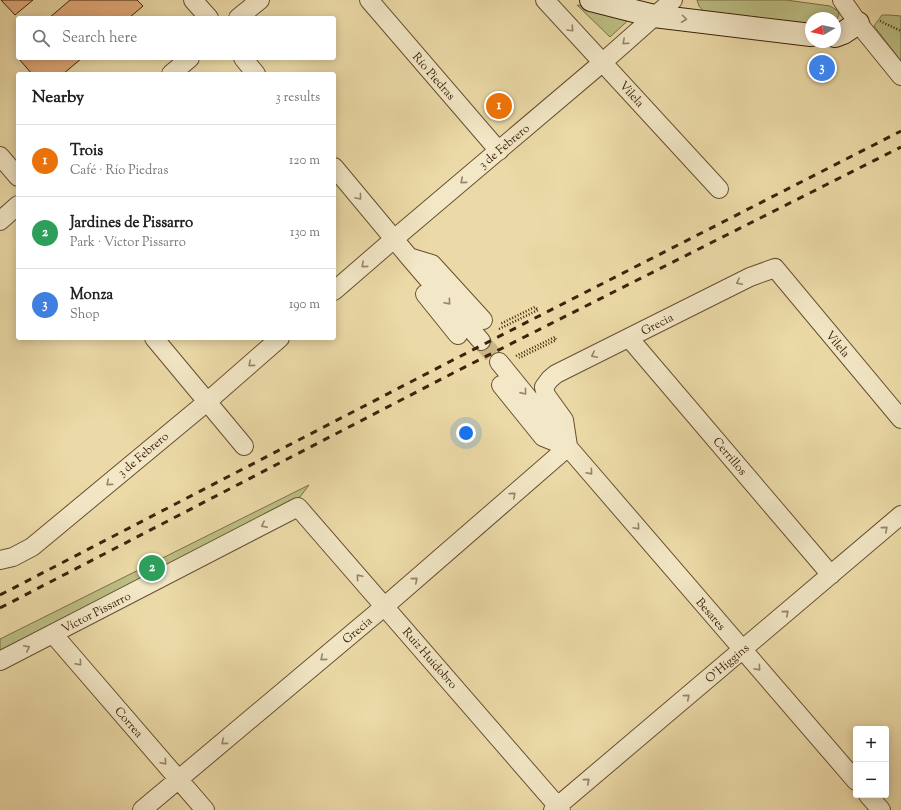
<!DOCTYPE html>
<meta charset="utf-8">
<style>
body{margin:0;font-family:"Sorts Mill Goudy",serif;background:#f6f6f6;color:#222}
.controls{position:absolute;right:12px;bottom:12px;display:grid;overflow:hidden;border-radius:4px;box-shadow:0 2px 10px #0003}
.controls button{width:36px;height:36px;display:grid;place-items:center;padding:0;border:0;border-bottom:1px solid #e0e0e0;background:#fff;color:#222;font:20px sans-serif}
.compass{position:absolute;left:805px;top:12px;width:36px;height:36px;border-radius:50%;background:#fff;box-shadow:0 2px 10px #0003;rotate:261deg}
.you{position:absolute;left:466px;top:433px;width:14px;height:14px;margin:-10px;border:3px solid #fff;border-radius:50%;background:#1a73e8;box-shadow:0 0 0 6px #1a73e833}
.badge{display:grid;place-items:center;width:26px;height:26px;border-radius:50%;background:#8f2418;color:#fff;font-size:13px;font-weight:700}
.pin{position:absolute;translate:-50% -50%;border:2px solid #fff;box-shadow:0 1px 4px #0006}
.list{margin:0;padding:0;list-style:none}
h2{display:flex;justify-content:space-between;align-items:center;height:52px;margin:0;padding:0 16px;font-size:17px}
h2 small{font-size:13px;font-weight:400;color:#767676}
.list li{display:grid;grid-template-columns:26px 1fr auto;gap:12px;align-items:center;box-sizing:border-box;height:72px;padding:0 16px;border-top:1px solid #e0e0e0}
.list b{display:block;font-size:15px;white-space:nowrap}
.list p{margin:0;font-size:13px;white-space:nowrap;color:#767676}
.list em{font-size:13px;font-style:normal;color:#767676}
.icon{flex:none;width:22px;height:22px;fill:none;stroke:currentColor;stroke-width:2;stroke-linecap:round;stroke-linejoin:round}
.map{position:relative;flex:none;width:901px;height:810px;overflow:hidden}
.search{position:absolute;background:#fff;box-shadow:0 2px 10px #0003;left:16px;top:16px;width:320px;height:44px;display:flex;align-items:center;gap:10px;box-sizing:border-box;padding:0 14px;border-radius:4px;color:#767676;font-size:15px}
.panel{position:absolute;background:#fff;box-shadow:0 2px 10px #0003;left:16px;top:72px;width:320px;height:268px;border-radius:4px}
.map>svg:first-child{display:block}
.green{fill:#bcbe84;stroke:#7c7048}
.building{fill:#e4ac7b;stroke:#3d220b}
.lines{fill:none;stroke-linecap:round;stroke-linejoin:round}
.street-tunnel{stroke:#c8b588;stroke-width:18;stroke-dasharray:18 9;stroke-linecap:butt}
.street-casing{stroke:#685032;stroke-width:20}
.secondary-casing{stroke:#3d220b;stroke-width:24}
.path{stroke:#3d220b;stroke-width:2.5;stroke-dasharray:1 2;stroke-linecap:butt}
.street{stroke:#f2e7c6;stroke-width:18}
.secondary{stroke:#f2e7c6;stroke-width:22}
.rail{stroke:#3d220b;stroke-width:3;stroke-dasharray:7 7;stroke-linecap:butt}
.oneway{stroke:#988468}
.labels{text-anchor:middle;stroke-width:3;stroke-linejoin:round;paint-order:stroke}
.street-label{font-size:12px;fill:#3d220b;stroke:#f2e7c6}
</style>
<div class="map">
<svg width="901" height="810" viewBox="0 0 901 810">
<rect width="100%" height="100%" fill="#ebdaa7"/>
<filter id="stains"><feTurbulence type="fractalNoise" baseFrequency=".005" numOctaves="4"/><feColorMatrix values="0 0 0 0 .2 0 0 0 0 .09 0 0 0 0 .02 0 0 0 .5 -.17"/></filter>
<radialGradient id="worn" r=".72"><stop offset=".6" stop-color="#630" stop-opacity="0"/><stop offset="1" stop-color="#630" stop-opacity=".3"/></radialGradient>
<!-- green -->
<path class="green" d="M697,0H786L830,6L838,11L839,15L835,23V18H811V25L705,13L699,6Z
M577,5L633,16L610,37Z
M882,15H889L901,16V61L874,26Z
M309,485L300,497L0,650V639Z"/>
<!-- building -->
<path class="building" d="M1,0H33L15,15Z
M70,0H137L143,6L129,18H49Z
M21,58H82L63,74H32L19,59Z"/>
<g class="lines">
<!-- street-tunnel -->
<path class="street-tunnel" d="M481,341L499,362"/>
<!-- street casing -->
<g class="street-casing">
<path id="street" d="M193,0L209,18
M369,0L499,151
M545,0L719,189
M842,0L858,23L901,76
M238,18L260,0
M243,58L256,74
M171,74L190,58
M0,156L18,177
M334,167L409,257L481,341
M0,221L18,205
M409,257L432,264L483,320
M334,291L394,239L603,62L673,0
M425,294L458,335
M154,338L244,446
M629,338L831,575
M499,362L568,447L856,781
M501,385L543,437L565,446
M568,446L564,420L546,395L544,387L550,379L556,374L750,277L775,268L901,419
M0,560L13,557L32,547L208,401L280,338
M53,634L205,810
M0,661L298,507L561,810
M868,795L881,810
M142,810L385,606L568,447
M553,810L901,515"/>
</g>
<!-- secondary casing -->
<g class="secondary-casing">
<path id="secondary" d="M591,0L654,16L811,35
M835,36L843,33L858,23"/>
</g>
<!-- path -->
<path class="path" d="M880,21L901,31
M499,329L538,310L535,307L500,324
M516,356L555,337L556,340L519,358"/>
<!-- street -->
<use href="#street" class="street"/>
<!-- secondary -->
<use href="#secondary" class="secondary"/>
<!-- rail -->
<path class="rail" d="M0,595L451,361L901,131
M0,608L457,371L901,147"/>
</g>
<!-- one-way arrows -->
<defs><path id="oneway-chevron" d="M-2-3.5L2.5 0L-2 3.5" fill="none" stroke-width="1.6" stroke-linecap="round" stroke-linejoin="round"/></defs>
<g class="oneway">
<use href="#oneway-chevron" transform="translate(684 19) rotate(7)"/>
<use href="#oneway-chevron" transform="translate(571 29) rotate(47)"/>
<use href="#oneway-chevron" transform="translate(625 42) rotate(138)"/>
<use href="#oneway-chevron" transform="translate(463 181) rotate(140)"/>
<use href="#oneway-chevron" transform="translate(359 197) rotate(50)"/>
<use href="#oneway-chevron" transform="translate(364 265) rotate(139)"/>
<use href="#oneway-chevron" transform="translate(739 282) rotate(153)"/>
<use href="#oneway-chevron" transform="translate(448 302) rotate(49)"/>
<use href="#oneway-chevron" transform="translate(594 355) rotate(153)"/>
<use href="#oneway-chevron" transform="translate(251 364) rotate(139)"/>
<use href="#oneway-chevron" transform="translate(524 392) rotate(51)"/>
<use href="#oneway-chevron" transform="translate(590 472) rotate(49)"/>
<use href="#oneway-chevron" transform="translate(109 483) rotate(140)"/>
<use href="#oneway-chevron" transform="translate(513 495) rotate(-41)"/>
<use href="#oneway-chevron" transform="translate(264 525) rotate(153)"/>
<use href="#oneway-chevron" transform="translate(637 527) rotate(49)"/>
<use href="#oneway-chevron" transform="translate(885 529) rotate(-41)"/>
<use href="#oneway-chevron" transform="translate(359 577) rotate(-131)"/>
<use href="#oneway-chevron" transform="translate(415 580) rotate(-41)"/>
<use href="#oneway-chevron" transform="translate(786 613) rotate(-40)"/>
<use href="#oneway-chevron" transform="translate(27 648) rotate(-27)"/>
<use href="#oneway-chevron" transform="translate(323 658) rotate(140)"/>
<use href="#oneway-chevron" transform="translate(79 663) rotate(49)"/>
<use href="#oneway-chevron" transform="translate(758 668) rotate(49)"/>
<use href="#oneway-chevron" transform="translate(687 697) rotate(-40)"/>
<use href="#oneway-chevron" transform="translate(224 742) rotate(140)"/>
<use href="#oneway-chevron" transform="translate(164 762) rotate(49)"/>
<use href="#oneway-chevron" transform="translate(587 781) rotate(-40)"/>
</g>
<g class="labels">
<!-- street labels -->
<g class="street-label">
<text transform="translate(434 76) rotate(49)" y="4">Río Piedras</text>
<text transform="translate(632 94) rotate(48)" y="4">Vilela</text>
<text transform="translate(504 146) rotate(-40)" y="4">3 de Febrero</text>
<text transform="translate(657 324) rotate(-27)" y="4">Grecia</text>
<text transform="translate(838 344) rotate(50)" y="4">Vilela</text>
<text transform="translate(143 454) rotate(-40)" y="4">3 de Febrero</text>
<text transform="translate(730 456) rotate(50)" y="4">Cerrillos</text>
<text transform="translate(96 612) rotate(-27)" y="4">Víctor Pissarro</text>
<text transform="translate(711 614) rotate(49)" y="4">Besares</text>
<text transform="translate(357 630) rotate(-40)" y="4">Grecia</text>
<text transform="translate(430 658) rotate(49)" y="4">Ruiz Huidobro</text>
<text transform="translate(727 663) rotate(-40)" y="4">O'Higgins</text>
<text transform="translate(129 722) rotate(49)" y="4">Correa</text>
</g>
</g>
<rect width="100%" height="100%" filter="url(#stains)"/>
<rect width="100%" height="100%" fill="url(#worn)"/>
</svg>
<div class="controls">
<button>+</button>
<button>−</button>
</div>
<svg class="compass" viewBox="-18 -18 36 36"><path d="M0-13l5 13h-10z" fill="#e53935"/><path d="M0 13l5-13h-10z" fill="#767676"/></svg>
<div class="you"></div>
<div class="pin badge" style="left:499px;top:106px;background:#e8710a">1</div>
<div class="pin badge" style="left:152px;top:568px;background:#2e9e5b">2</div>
<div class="pin badge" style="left:822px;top:68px;background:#3f7fe0">3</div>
<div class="search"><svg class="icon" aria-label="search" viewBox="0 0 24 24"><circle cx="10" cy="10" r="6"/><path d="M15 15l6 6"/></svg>Search here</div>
<section class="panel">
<h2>Nearby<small>3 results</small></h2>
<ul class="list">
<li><span class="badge" style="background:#e8710a">1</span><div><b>Trois</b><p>Café · Río Piedras</p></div><em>120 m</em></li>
<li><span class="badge" style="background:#2e9e5b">2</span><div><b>Jardines de Pissarro</b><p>Park · Víctor Pissarro</p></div><em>130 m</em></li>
<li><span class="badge" style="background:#3f7fe0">3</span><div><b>Monza</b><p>Shop</p></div><em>190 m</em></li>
</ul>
</section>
</div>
